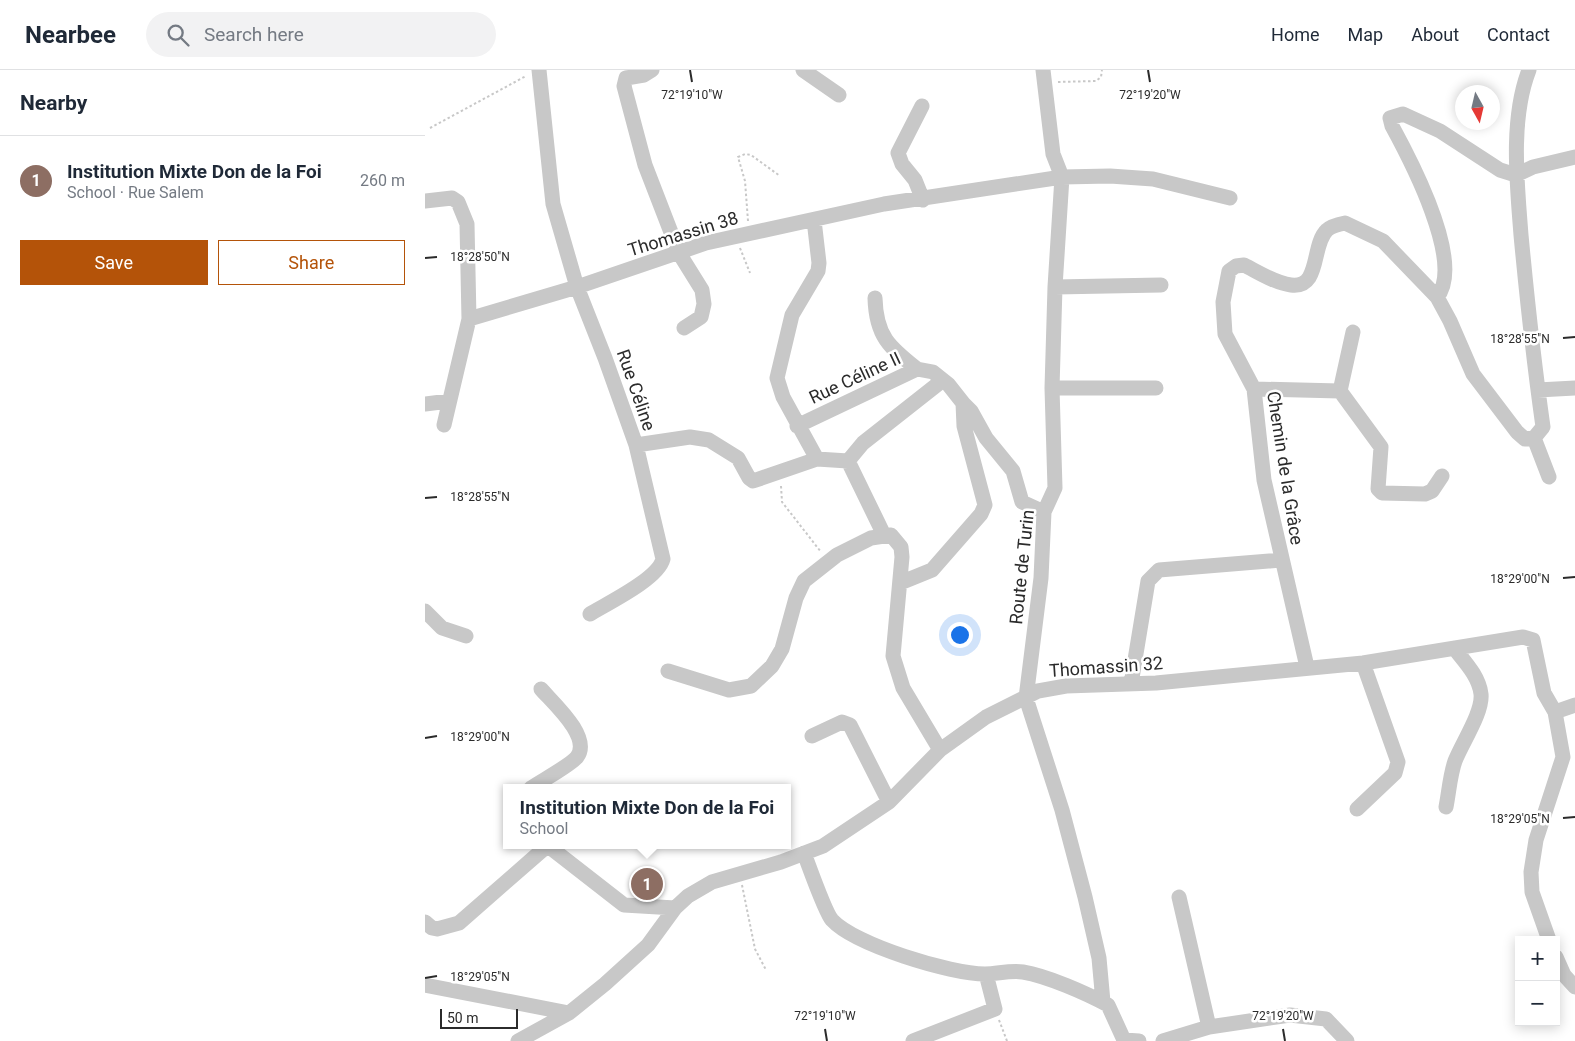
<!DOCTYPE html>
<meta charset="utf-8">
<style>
body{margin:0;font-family:Roboto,sans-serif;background:#f2f2f3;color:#1f2937}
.controls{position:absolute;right:15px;bottom:15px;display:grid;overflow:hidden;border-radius:0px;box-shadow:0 2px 12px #0003}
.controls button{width:45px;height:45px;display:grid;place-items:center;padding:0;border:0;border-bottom:1px solid #e0e1e3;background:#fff;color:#1f2937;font:25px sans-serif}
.compass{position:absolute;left:1030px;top:15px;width:45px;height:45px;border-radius:50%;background:#fff;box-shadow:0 2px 12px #0003;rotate:172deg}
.scale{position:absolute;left:15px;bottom:12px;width:78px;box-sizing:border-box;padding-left:5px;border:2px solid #2b2b2b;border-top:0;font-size:14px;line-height:18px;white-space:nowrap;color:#2b2b2b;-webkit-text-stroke:4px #fff;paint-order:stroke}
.you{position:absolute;left:534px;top:564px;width:18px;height:18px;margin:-12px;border:4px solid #fff;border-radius:50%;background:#1a73e8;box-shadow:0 0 0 8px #1a73e833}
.badge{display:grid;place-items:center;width:32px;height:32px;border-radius:50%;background:#b45309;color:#fff;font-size:16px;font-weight:700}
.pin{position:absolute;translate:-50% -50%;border:2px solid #fff;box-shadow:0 1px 5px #0006}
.popup{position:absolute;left:78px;top:714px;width:288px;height:65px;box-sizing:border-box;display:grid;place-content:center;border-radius:0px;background:#fff;filter:drop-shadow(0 1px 4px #0005);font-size:16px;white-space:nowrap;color:#747a83}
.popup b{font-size:19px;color:#1f2937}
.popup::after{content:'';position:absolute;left:50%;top:100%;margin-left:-10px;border:10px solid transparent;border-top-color:#fff}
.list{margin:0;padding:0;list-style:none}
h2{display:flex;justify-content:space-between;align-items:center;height:65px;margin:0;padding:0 20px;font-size:21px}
h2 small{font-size:16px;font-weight:400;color:#747a83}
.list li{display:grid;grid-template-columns:32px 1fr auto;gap:15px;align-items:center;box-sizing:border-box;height:90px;padding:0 20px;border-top:1px solid #e0e1e3}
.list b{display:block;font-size:19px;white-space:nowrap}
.list p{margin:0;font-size:16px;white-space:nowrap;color:#747a83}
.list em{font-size:16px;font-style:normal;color:#747a83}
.actions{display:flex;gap:10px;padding:15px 20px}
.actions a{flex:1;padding:11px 0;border:1px solid #b45309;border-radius:0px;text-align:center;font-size:18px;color:#b45309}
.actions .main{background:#b45309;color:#fff}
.icon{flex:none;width:28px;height:28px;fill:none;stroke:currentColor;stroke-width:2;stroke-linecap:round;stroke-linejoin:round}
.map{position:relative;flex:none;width:1150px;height:971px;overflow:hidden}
header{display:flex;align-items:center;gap:30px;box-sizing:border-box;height:70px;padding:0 25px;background:#fff;border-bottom:1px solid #e0e1e3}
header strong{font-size:24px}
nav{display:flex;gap:28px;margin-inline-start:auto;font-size:18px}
.search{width:350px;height:45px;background:#f2f2f3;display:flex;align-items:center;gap:12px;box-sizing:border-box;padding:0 18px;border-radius:28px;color:#747a83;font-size:19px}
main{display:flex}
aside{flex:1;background:#fff}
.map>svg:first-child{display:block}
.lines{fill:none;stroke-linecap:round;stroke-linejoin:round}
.path{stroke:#c8c8c8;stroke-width:2;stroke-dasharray:2.5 2.5;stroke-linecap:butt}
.minor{stroke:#c8c8c8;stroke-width:15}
.ticks{fill:none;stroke:#2b2b2b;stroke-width:2}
.labels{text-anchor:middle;stroke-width:5;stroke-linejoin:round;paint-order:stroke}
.street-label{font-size:18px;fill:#2b2b2b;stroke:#fff}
.ticks-label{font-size:12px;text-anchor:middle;fill:#2b2b2b;stroke:#fff;stroke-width:5;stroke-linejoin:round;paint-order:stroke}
</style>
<header>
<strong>Nearbee</strong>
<div class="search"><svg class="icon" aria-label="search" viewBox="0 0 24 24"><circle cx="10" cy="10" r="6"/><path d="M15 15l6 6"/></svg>Search here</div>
<nav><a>Home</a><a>Map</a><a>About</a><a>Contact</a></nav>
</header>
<main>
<aside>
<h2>Nearby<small></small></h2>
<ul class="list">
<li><span class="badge" style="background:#8d6e63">1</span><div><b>Institution Mixte Don de la Foi</b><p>School · Rue Salem</p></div><em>260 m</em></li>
</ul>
<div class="actions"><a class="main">Save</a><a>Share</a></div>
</aside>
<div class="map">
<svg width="1150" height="971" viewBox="0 0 1150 971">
<rect width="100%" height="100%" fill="#fff"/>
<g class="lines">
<!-- path -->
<path class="path" d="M633,12L671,11L676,7L677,0
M5,58L101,6
M323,151L320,111L313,87L320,84L326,85L355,106
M315,178L325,203
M356,416L357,432L396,482
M317,815L330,879L341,900
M574,950L582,971"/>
<!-- minor -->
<path class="minor" d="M114,0L128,134L152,217L180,288L211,375L238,489C233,509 183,533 165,544
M227,0L219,5L201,8L199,16L220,95L254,183L277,220L279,234L276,247L259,258
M378,0L414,25
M618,0L628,84L637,107L630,217L627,318L630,418L619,442L616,508L601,628L637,740L660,827L674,888L678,932
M497,36L473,83L477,94L490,110L498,130
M0,131L27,128L33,132L42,154L44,249L19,355
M389,150L394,193L393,201L367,245L352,308L358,327L392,389
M630,217L736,215
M1012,227L1025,251L1048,304L1092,362L1100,369L1109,368L1118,357C1109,293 1102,229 1096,165C1092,113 1085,49 1104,0
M450,228C451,266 464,277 492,299
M44,249L152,217L281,173L459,134L637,107L685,106L728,109L805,128
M928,262L915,321L956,377L953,419L957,423L1000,424L1007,421L1017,406
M627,318H731
M829,319L915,321
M1113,320L1150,318
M538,333L546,341L561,368L588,401L597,432L619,442
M0,334L24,331
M372,356L492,299L508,302L523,314L538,333L539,356L560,435L556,444L507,500L475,513
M1109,368L1124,407
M211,375L265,367L284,370L313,388L324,408L328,411L392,389L423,391L459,465
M423,391L438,373L518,310
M0,541L17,558L41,566
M882,597L839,410L829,319L800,264L798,232L804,201L811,196L819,195C833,202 850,213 866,215C896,219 886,175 902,160C906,156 915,154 920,153L958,171L1012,227C1040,193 985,89 967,56L965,48L978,44L1015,61L1075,100L1091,105L1108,97L1150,87
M243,601L304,620L326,616L347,596L357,579L371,528L379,511L412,485L446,468L466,465L476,477L477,487L468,586L478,618L515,680
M706,614L723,511L734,500L856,490
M1130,642L1150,635
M387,666L417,652L425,655L464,732
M106,718C116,711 146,695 152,687C167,667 128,633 116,619
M1021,737C1024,722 1025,705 1030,691C1037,673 1058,642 1056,624C1054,606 1039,591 1029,578
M932,739L970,703L973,692L938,593
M122,775L199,835L250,838
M379,783C384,796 400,842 407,850C430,875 526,904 560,904C572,904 585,900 598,902C622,906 661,923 683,935L699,970L714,971
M754,827L784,957
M0,852L7,858L12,859L34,853L122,776
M1131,887L1139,905L1150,917
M0,915L144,943
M93,971L144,943L180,914L223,875L250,838L263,826L287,812L356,792L398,776L464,732L515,680L561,647L613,621L641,616L731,613L938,593L1098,567L1108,570L1119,623L1130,642L1138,687L1111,770L1106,802L1107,822L1124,870
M488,971L570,939L561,904
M738,971L784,957L865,945L901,949L922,971"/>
</g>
<!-- ticks -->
<path class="ticks" d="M265,0L267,12M723,0L725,12M0,188L12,187M1138,268L1150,267M0,428L12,427M1138,508L1150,507M0,668L12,666M1138,748L1150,747M0,908L12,906M400,959L402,971M858,959L860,971"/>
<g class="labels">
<!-- street labels -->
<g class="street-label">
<text transform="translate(258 164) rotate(-17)" y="6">Thomassin 38</text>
<text transform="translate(430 308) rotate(-25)" y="6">Rue Céline II</text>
<text transform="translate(211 320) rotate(71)" y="6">Rue Céline</text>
<text transform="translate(860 398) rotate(81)" y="6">Chemin de la Grâce</text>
<text transform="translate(597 497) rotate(-84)" y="6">Route de Turin</text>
<text transform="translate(681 597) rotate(-4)" y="6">Thomassin 32</text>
</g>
</g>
<g class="ticks-label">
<text x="267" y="29">72°19'10"W</text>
<text x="725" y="29">72°19'20"W</text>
<text x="55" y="191">18°28'50"N</text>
<text x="1095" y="273">18°28'55"N</text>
<text x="55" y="431">18°28'55"N</text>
<text x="1095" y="513">18°29'00"N</text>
<text x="55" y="671">18°29'00"N</text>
<text x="1095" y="753">18°29'05"N</text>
<text x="55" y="911">18°29'05"N</text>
<text x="400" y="950">72°19'10"W</text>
<text x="858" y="950">72°19'20"W</text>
</g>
</svg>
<div class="controls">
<button>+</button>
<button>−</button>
</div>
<svg class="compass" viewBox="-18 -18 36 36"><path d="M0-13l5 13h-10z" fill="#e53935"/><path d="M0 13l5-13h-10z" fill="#747a83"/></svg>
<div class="scale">50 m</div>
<div class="you"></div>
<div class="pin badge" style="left:222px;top:814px;background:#8d6e63">1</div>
<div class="popup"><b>Institution Mixte Don de la Foi</b>School</div>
</div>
</main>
